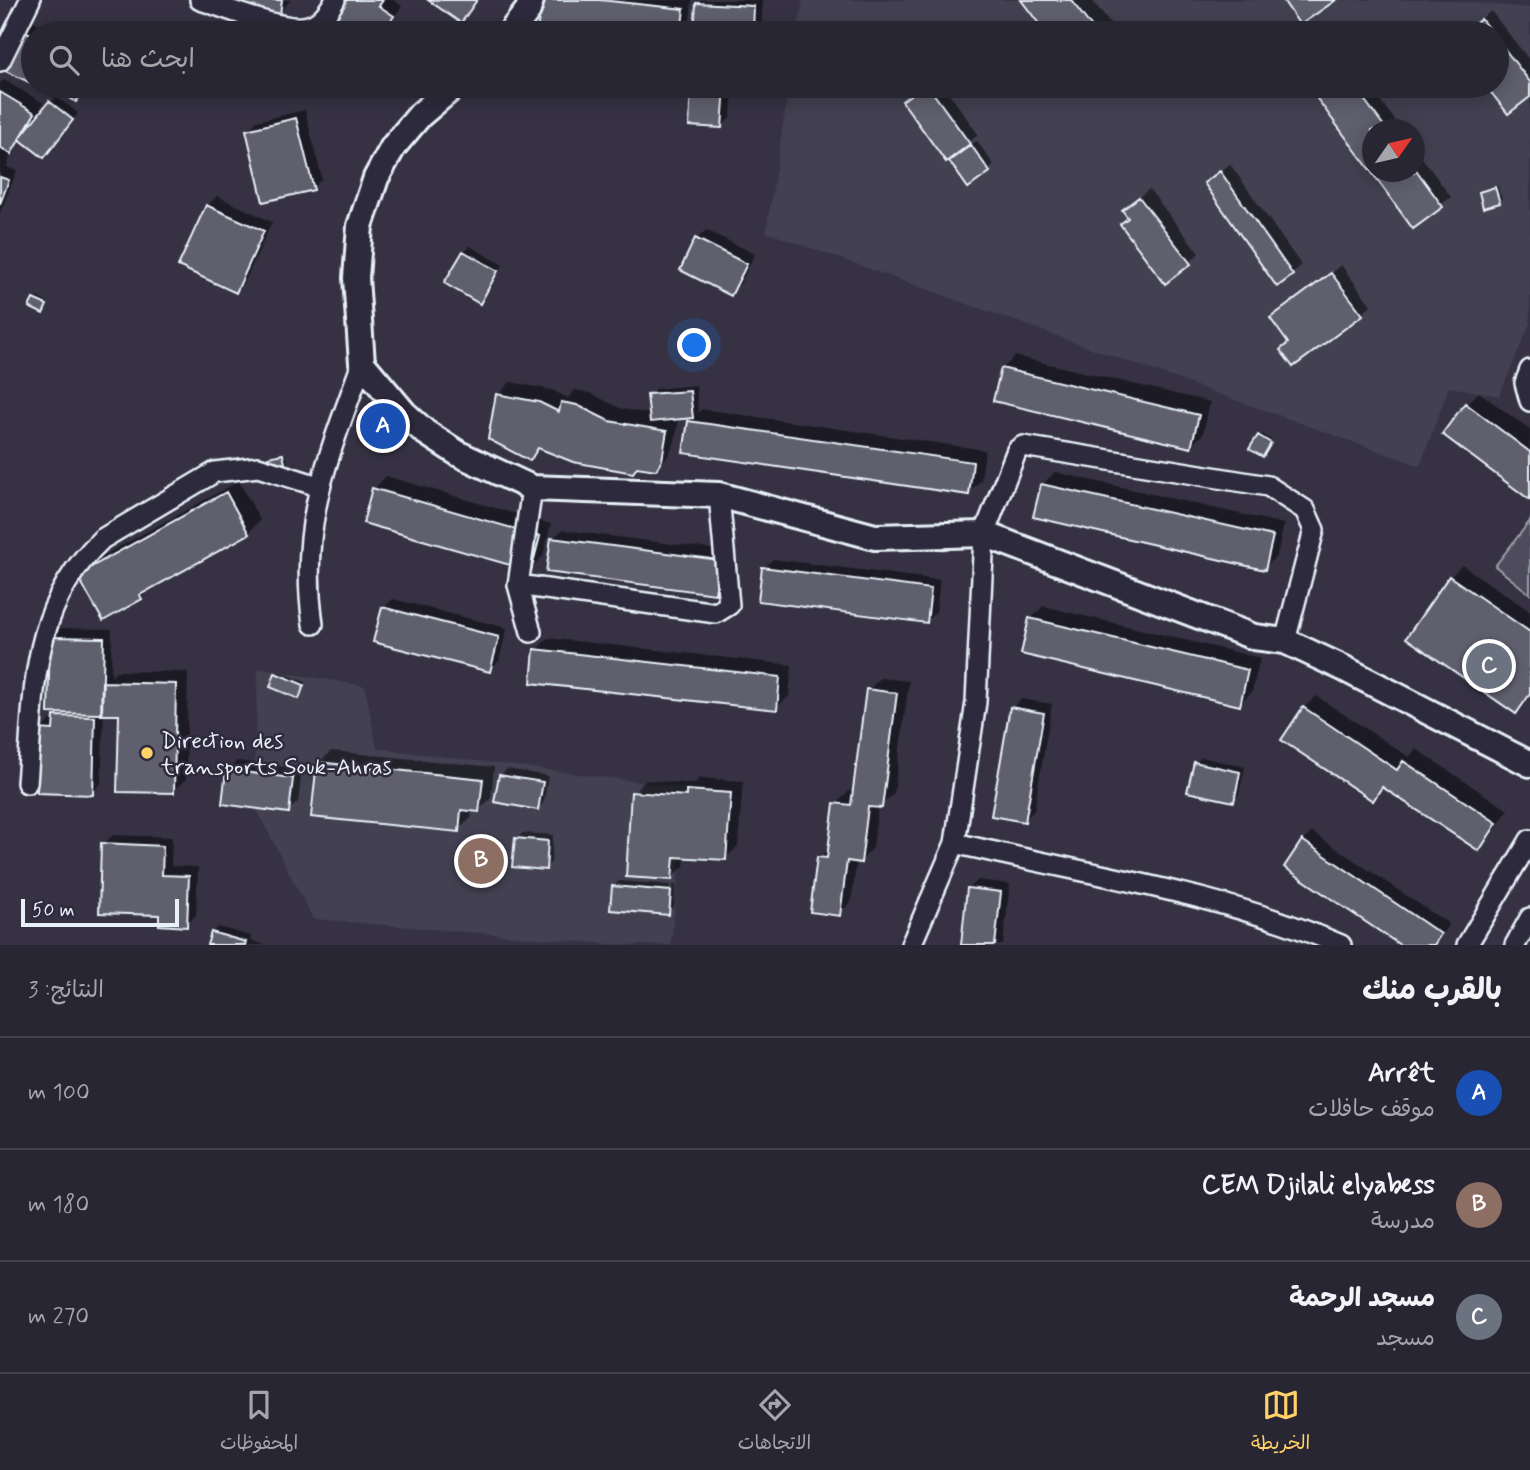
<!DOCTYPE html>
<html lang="ar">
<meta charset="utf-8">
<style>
body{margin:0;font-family:Mynerve,"Playpen Sans Arabic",sans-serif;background:#302e3b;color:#f1f3f6;direction:rtl}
.compass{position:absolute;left:1362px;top:119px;width:63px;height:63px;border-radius:50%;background:#282633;box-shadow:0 4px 18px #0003;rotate:56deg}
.scale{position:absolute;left:21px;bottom:18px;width:158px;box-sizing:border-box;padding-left:7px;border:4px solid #e8f1f8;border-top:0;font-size:19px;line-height:24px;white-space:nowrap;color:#e8f1f8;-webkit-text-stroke:5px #2f2a3d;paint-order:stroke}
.you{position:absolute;left:695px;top:346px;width:24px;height:24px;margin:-18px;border:5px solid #fff;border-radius:50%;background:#1a73e8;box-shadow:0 0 0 10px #1a73e833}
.badge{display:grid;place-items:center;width:46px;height:46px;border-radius:50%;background:#ffd166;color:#fff;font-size:23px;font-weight:700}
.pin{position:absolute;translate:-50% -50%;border:4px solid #fff;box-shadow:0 2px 7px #0006}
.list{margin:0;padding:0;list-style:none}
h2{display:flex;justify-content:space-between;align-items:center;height:91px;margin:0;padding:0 28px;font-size:30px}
h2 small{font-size:23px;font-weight:400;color:#a5a5ac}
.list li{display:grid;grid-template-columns:46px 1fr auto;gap:21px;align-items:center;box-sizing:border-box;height:112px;padding:0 28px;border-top:2px solid #44434e}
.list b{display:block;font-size:26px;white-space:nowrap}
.list p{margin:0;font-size:23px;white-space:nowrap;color:#a5a5ac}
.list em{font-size:23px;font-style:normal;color:#a5a5ac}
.icon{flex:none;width:38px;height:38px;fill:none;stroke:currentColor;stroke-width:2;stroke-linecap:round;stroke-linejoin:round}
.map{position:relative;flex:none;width:1530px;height:945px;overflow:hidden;direction:ltr}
.search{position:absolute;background:#282633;box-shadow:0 4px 18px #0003;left:21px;right:21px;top:21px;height:77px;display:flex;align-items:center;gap:18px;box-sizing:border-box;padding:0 24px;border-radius:38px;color:#a5a5ac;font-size:26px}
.sheet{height:427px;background:#282633}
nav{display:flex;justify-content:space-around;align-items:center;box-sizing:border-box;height:98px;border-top:2px solid #44434e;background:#282633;font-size:19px;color:#a5a5ac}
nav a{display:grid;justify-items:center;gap:4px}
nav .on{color:#ffd166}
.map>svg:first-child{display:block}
.built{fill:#433f51;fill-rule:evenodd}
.green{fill:#4d4b5c;stroke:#9a9eaa;stroke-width:2}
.shadow{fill:#0007}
.building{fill:#605e6e;stroke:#e8f1f8;stroke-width:2}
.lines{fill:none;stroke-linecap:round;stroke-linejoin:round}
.minor-casing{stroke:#e8f1f8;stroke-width:24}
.tertiary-casing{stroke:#e8f1f8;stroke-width:30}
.minor{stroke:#2f2a3d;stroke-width:19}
.tertiary{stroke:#2f2a3d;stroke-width:24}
.poi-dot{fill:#ffd166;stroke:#2f2a3d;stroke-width:2.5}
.labels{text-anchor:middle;stroke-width:5;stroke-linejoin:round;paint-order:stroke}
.poi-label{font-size:23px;fill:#e8f1f8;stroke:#2f2a3d;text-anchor:start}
</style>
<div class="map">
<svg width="1530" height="945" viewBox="0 0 1530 945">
<rect width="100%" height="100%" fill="#363244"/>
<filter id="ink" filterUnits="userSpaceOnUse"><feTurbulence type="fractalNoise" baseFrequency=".0143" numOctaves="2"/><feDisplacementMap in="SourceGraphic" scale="14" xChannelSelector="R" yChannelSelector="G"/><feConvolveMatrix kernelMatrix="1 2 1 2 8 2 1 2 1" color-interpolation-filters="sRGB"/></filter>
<g filter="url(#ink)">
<!-- built -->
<path class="built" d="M803,0H1442L1530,8V324L1499,396L1449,387L1420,466L766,232L789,86H1497V33H797ZM1372,130H1414V172H1372Z
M258,668L365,686L377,748L687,788L671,945H620L313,919L253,803Z"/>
<!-- green -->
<path class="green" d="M1530,521V594L1495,566Z"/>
<!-- shadow -->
<path class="shadow" d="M198,0H291L279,12Z
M342,0H393L402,6L383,33H327L336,20Z
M542,0H692L689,29L685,33H539Z
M701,0H763L761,33H696L698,3Z
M1024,0H1092L1117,33H1049Z
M1491,11L1530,61V94L1508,112L1488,86H1497V33H1463Z
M31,20L58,33H33V82L3,68Z
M4,80L43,103L32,125L56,97L78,113L50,150L22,139L12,150L7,167L17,171L0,213V83Z
M693,86H733L731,117L722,126L691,124Z
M922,86H944L978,134L963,148L977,141L994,165L988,171L951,161L962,151L904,101Z
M1329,86H1370L1402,130H1372V171L1317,96Z
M305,110L322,179L313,188L247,131L257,121Z
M1414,147L1451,197L1413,226L1373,172H1414Z
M1230,164L1301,265L1292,274L1207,183Z
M1497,185L1502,199L1499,202L1480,192Z
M1149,189L1199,253L1189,263L1124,210Z
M217,196L272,222L245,281L236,291L207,206Z
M706,230L755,254L740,284L731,294L697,239Z
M470,246L503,265L480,301L464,252Z
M1341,265L1371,305L1362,314L1290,342L1272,318Z
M37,297L48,303L43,311L34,300Z
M1015,356L1210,402L1203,434L1191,446L1002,369Z
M510,382L552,390L568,398L575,390L590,393L622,409L651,414L649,395L655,389L696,385L698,413L702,409L985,450L981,480L968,493L689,422L695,416L679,418L675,441L668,456L656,468L542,447L530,459L498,395Z
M1479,392L1530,430V497L1467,404Z
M1262,434L1272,440L1265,452L1259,436Z
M285,453L288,464L285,466L270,458Z
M1055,472L1284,524L1277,555L1265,568L1042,485Z
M386,476L551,524L543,556L530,569L374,489Z
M239,481L260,520L248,533L154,585L141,598L79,575L92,562Z
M562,530L728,551L724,583L715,592L552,539Z
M773,559L940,580L936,612L926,621L764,568Z
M1462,565L1530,611V698L1516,712L1450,577Z
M393,599L507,628L499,661L489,670L383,608Z
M1043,606L1260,658L1252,692L1239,704L1031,619Z
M61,628L112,629L111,676L116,671L188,672L186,779L173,791L121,714L104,713L101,783L92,793L41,730L50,720L55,721L61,711L51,637Z
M548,638L792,665L789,696L776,708L536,650Z
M279,672L306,682L299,696L276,674Z
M880,678L909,681L894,794L878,806L873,848L861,861L857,860L851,902L839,914L819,858L831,846L836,804L849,791L855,792L868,690Z
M1316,696L1409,757L1416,749L1508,810L1491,836L1478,848L1385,787L1373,798L1304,708Z
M1021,699L1052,704L1034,811L1024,820L1012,708Z
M331,751L494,767L491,798L479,810H472L471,818L458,830L319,763Z
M1201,757L1245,767L1239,794L1233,800L1195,763Z
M237,761L302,769L298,802L288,811L228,770Z
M507,769L548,776L544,802L538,808L501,775Z
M700,778L743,781L738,846L725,859L685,856L684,866L671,878L633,793L646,780L694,784Z
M1312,832L1449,924L1435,945H1403L1303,841Z
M523,833L553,835L551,862L545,868L516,839Z
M113,835L172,837L171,866L198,867L196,915L187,925L161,914L103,844Z
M978,880L1010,884L1003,945H962L968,889Z
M619,881L670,885L668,909H671L673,885H676L674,907L668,913L613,887Z
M218,927L251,936L250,940L265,945H209L212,933Z"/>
<!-- building -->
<path class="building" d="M189,0H282L280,14L269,16Z
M340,0H383L379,6L394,16L382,33H325L333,20L328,17Z
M428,0H477L461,23Z
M541,0H600L684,9L681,33H537Z
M1021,0H1071L1096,33H1046Z
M1283,0H1336L1300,25Z
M696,3L754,6L753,33H694Z
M1481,19L1492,33H1463Z
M20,29L33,35V84L1,69Z
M1497,39L1530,82V97L1508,114L1486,86H1497Z
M53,86H87L76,102Z
M691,86H725L722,128L689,126Z
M923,86H928L970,144L946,162L902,101Z
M1329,86H1354L1387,130H1372V172H1376L1373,174L1315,96Z
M0,92L35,113L11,154L0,147Z
M49,101L73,120L44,158L19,139Z
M296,118L314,190L263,202L246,130Z
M971,145L990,172L968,188L949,161Z
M1414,167L1443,207L1413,229L1373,174L1414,172Z
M1220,171L1293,275L1277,287L1204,183Z
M0,177L9,180L0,204Z
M1495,187L1500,203L1483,208L1479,192Z
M1139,197L1191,264L1165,284L1120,224L1128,218L1122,210Z
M206,205L264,231L236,293L178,266Z
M695,238L747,264L731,296L680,270Z
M463,251L498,271L480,304L444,283Z
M1331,273L1363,315L1293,367L1280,350L1288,343L1270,318Z
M33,299L47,305L43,314L29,307Z
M1001,368L1199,415L1191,448L993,401Z
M690,391L693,418L650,422L647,394Z
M496,394L539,402L559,412L561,402L577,405L609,421L667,431L662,460L656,470L637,467L633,473L573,462L538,448L530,461L488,439Z
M1465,403L1530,452V500L1442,434Z
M688,421L973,462L969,495L683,453Z
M1258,435L1271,443L1263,457L1249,449Z
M283,454L286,468L271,471L268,457Z
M1041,484L1273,536L1265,570L1033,517Z
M372,488L540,536L531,571L363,523Z
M226,492L249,534L140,595L142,599L103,621L77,575Z
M551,538L720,560L715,594L546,572Z
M762,567L931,589L927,623L758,601Z
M1449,576L1530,632V694L1516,714L1406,638Z
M382,607L499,637L490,672L373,642Z
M1029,618L1248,670L1240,706L1021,654Z
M50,637L104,638L102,714L48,713Z
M534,649L780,677L777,710L531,683Z
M275,673L304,685L299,699L270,687Z
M102,682L176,684L174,793L117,792L119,715H101Z
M866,689L897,693L882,808L868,807L861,863L847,861L840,916L810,912L817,857L827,858L834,803L851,805Z
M1010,707L1044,713L1025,822L991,816Z
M1303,707L1397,770L1403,761L1497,823L1479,851L1382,787L1373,801L1281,740Z
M54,716L95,717L93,795L37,793L39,729L53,730Z
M317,762L483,779L479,812L461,810L459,832L311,817Z
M1194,762L1240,772L1234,802L1187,792Z
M226,770L293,778L289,813L222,804Z
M499,775L543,782L538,810L494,802Z
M686,790L731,793L726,860L674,857L672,880L626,877L631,792L686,796Z
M515,838L548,841L546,870L512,867Z
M1302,840L1441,934L1434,945H1400L1284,867Z
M101,843L163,846L162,875L189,876L187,927L159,925V915L99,913Z
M612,886L671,891L669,915L610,910Z
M967,888L1001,892L995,945H961Z
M211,932L246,942L245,945H207Z"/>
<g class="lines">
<!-- minor casing -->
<g class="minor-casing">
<path id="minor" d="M200,0C224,7 285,33 308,26C321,23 329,11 335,0
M0,61L30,0
M1530,370L1525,383L1530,401
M518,585L716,613L729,605L719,495
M313,624C298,523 329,456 362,363
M531,632L518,585L532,488
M27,783C35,691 29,608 102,539L215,472L258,467L318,486
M955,843C1084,874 1218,892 1341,945
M911,945L955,843L976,702L984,534L1017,450L1023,446L1268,486L1305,510L1314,530L1285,641
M1467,945L1530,840
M1515,945L1530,918"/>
</g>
<!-- tertiary casing -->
<g class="tertiary-casing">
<path id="tertiary" d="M510,33L528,10L531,0
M454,86L420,115L393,147L376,178L360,226L356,278L362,363L404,413L425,432L459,454L532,488L719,495L875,537L984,534L1254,637L1285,641L1343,668L1530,764"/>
</g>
<!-- minor -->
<use href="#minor" class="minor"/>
<!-- tertiary -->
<use href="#tertiary" class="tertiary"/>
</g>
</g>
<!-- markers -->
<circle class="poi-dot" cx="147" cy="753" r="7"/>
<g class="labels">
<!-- poi labels -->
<g class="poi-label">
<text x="161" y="748">Direction des<tspan x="161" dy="26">transports Souk-Ahras</tspan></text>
</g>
</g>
</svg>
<svg class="compass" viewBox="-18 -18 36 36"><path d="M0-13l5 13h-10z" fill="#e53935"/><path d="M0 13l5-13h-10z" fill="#a5a5ac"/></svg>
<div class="scale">50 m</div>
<div class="you"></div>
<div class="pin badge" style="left:383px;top:426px;background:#1a4fb4">A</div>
<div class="pin badge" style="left:481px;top:861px;background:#8d6e63">B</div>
<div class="pin badge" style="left:1489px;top:666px;background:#6b7280">C</div>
<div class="search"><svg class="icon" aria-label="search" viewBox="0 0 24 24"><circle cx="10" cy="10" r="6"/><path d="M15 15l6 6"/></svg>ابحث هنا</div>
</div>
<section class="sheet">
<h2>بالقرب منك<small>النتائج: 3</small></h2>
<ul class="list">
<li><span class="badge" style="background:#1a4fb4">A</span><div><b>Arrêt</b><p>موقف حافلات</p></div><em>100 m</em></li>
<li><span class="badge" style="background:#8d6e63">B</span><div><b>CEM Djilali elyabess</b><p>مدرسة</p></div><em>180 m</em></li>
<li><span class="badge" style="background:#6b7280">C</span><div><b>مسجد الرحمة</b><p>مسجد</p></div><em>270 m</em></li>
</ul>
</section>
<nav>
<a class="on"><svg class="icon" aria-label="map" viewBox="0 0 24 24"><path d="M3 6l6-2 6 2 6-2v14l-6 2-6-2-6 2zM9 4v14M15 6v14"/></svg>الخريطة</a>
<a><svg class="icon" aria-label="directions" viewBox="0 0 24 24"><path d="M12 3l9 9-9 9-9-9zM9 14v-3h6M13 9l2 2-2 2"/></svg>الاتجاهات</a>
<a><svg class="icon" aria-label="saved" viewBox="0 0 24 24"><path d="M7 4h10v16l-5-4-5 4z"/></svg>المحفوظات</a>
</nav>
